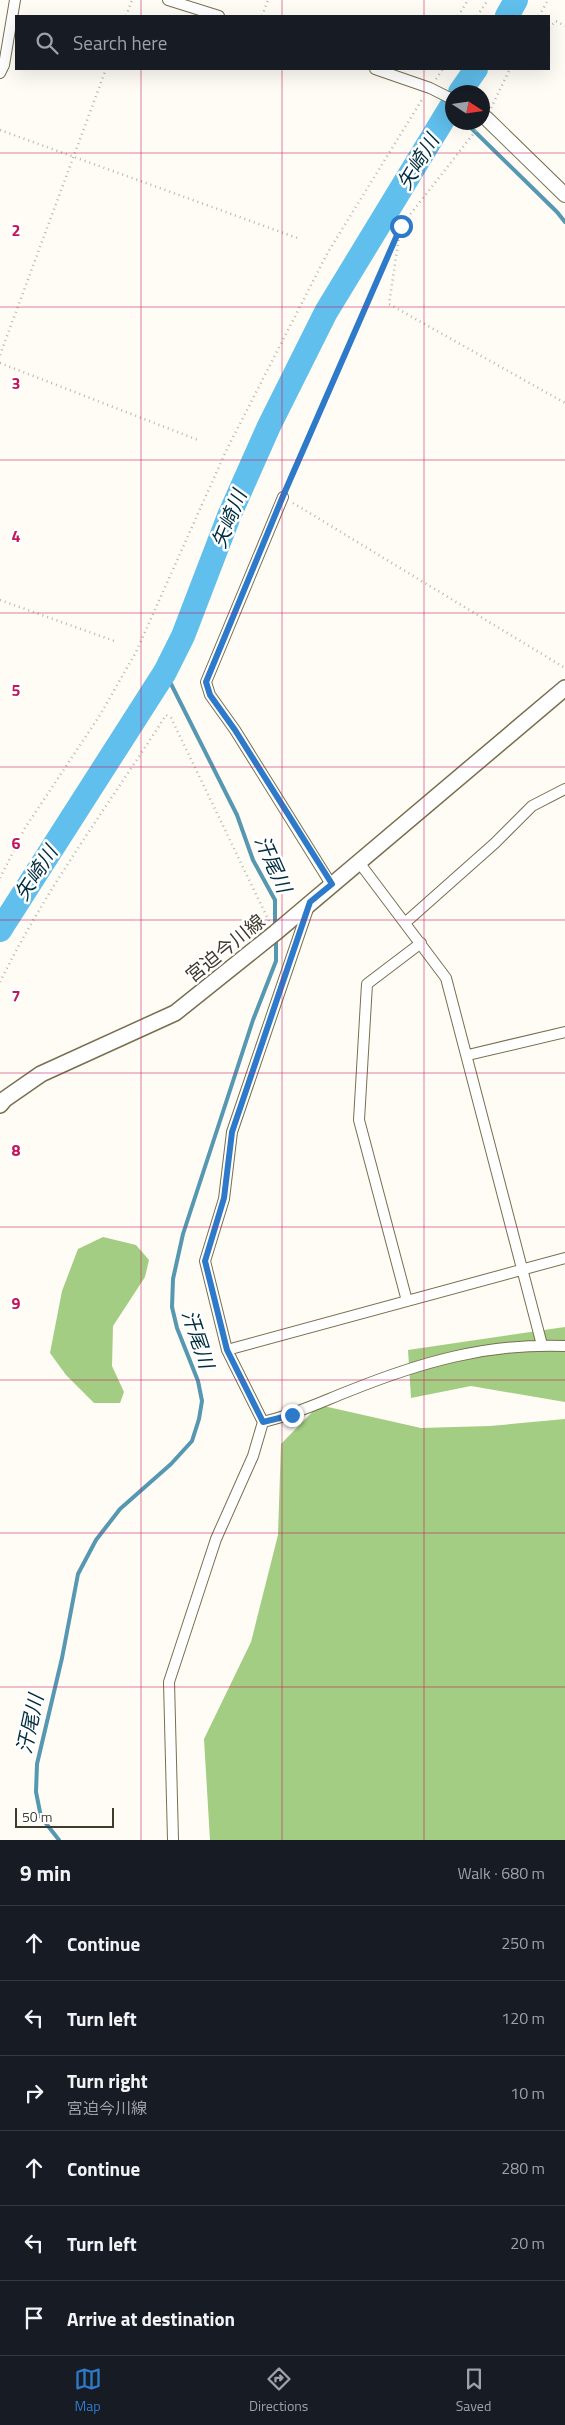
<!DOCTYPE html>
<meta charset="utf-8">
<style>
body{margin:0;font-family:"Titillium Web","Noto Sans JP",sans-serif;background:#20242c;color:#f1f3f6}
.compass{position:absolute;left:445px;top:85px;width:45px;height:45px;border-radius:50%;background:#171b24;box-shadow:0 5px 20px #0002;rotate:102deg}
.scale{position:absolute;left:15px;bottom:12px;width:99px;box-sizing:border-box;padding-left:5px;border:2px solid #3f3a2c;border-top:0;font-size:14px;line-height:18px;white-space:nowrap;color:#3f3a2c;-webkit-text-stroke:4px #fff;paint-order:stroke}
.stop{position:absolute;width:15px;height:15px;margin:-11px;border:4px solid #2e7aca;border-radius:50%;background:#fff}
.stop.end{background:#2e7aca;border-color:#fff;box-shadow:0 1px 5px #0008}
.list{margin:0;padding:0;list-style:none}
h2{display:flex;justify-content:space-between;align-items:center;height:65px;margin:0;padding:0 20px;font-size:21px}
h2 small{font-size:16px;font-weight:400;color:#9ea1a6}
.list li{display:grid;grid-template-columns:32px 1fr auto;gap:15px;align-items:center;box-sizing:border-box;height:75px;padding:0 20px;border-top:1px solid #363941}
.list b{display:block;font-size:19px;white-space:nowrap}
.list p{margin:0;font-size:16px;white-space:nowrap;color:#9ea1a6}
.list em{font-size:16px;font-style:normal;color:#9ea1a6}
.icon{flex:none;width:28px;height:28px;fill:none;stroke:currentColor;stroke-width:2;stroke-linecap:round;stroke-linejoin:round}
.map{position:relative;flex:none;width:565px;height:1840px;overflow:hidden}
.search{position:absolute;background:#171b24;box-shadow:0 5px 20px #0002;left:15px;right:15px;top:15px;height:55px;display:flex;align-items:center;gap:12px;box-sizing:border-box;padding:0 18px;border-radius:0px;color:#9ea1a6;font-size:19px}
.sheet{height:515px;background:#171b24}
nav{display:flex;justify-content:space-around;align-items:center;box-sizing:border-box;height:70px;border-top:1px solid #363941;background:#171b24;font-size:14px;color:#9ea1a6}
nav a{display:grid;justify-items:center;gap:2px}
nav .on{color:#2e7aca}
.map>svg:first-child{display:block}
.forest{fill:#a2cd82}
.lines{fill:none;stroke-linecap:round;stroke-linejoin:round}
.stream{stroke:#5697b2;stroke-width:4}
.river{stroke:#60bfec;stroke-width:24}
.minor-casing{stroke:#796f4f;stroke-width:12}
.tertiary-casing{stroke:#796f4f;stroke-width:16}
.secondary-casing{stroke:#796f4f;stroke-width:18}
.path{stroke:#b8b5ab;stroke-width:2.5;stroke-dasharray:1 4;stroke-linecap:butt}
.minor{stroke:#fff;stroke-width:10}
.tertiary{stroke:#fff;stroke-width:14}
.secondary{stroke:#fff;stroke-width:15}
.route{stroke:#2e7aca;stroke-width:6}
.grid{fill:none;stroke:#c2185b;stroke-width:1;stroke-opacity:0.55}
.labels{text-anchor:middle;stroke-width:5;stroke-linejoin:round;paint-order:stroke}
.street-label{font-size:19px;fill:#3f3a2c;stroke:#fff}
.water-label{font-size:20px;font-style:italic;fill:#002d3f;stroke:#fff}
.grid-label{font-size:16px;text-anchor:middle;font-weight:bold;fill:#c2185b;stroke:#fff;stroke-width:5;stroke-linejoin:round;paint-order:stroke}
</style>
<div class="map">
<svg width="565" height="1840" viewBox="0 0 565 1840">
<rect width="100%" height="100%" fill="#fefcf5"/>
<!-- forest -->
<path class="forest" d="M103,1237L136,1245L149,1260L145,1277L113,1326L112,1366L124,1392L120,1403H94L66,1375L50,1353L62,1291L78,1249Z
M565,1327V1402L471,1386L411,1398L408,1350Z
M319,1405L421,1428L490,1426L565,1419V1840H210L204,1739L251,1642L278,1535L281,1444Z"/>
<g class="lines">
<!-- stream -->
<path class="stream" d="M450,108L452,110
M465,122L557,212L565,222
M165,672L237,815L253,860L275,900V927
M59,1840L41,1817L36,1792L37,1764L62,1658L78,1574L96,1540L120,1509L171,1464L192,1441L199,1419L202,1401L198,1381L177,1328L172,1307L173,1279L183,1234L253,1020L276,961V939"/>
<!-- river -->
<path class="river" d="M507,16L516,0
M460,92L476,69
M0,930L165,672L183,636L229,516L269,426L326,312L452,105"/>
<!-- minor casing -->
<g class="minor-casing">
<path id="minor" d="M168,0L219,16
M375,69L430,88L452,99
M0,73L4,65L15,0
M283,497L206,682L210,695L235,730L331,884
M358,861L446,978L542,1345
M406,922L495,843L532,806L565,789
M468,1055L565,1032
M407,1301L359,1120L367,984L421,943
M227,1350L565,1258
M263,1422C294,1415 321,1402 349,1391C421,1362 487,1343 565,1346
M173,1840L169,1682L216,1539L253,1456L263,1422L227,1350L205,1261L224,1199L232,1132L309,906"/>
</g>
<!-- tertiary casing -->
<g class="tertiary-casing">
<path id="tertiary" d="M486,118L565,195"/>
</g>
<!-- secondary casing -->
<g class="secondary-casing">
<path id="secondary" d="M0,1105L5,1099L41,1074L175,1013L275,933L565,688"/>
</g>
<!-- path -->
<path class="path" d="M126,16L132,0
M262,16L268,0
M458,16L468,0
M477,16L488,0
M539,16L548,0
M549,28L556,21L565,26
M436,79L443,69
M491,108L510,69
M0,130L300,239
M400,230L389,304L565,403
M0,355L106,69
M0,363L198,440
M287,487L401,226L478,128
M293,503L565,668
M0,600L117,642
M0,878L25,828L100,715L136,652L226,451L328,252L423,98
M0,982C46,888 110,803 166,715L171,718L269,921"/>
<!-- minor -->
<use href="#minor" class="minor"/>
<!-- tertiary -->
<use href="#tertiary" class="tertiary"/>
<!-- secondary -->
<use href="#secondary" class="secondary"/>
</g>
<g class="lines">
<!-- route -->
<path class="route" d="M292,1415L263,1422L227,1350L205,1261L224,1198L232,1132L310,902L332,884L235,730L210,695L206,682L283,496L401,226"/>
</g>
<!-- grid -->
<path class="grid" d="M141,0V16M282,0V16M424,0V16M141,69V1840M282,69V1840M424,69V1840M0,153H565M0,307H565M0,460H565M0,613H565M0,767H565M0,920H565M0,1073H565M0,1227H565M0,1380H565M0,1533H565M0,1687H565"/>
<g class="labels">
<!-- street labels -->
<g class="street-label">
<text transform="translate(225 948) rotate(-39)" y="7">宮迫今川線</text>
</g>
<!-- water labels -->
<g class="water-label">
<text transform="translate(418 162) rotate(-59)" y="7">矢崎川</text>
<text transform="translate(229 519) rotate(-68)" y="7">矢崎川</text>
<text transform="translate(273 864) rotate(66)" y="7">汗尾川</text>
<text transform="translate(36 873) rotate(-57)" y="7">矢崎川</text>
<text transform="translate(198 1339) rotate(72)" y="7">汗尾川</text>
<text transform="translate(30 1724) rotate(-78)" y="7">汗尾川</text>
</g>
</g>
<g class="grid-label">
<text x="16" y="236">2</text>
<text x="16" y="389">3</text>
<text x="16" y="542">4</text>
<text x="16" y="696">5</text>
<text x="16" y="849">6</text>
<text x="16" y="1002">7</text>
<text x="16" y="1156">8</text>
<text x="16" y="1309">9</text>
</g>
</svg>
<svg class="compass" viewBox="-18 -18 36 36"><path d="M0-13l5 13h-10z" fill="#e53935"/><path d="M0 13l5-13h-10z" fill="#9ea1a6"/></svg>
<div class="scale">50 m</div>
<div class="stop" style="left:401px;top:226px"></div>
<div class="stop end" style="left:292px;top:1415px"></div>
<div class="search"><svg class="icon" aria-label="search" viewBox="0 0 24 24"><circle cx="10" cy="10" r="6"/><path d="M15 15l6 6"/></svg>Search here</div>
</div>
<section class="sheet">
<h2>9 min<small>Walk · 680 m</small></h2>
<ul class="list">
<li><svg class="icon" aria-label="ahead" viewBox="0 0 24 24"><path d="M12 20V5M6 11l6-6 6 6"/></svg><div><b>Continue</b></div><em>250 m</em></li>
<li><svg class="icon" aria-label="left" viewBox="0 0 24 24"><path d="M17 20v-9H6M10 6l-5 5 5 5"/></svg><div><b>Turn left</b></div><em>120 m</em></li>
<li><svg class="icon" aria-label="right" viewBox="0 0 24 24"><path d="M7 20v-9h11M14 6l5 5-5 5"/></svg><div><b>Turn right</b><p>宮迫今川線</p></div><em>10 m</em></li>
<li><svg class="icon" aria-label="ahead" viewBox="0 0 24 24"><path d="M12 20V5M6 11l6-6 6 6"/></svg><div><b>Continue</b></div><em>280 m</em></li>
<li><svg class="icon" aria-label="left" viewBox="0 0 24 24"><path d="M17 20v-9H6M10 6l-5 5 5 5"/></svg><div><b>Turn left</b></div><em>20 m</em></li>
<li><svg class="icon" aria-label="arrive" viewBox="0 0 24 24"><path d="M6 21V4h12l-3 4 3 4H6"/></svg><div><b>Arrive at destination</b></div></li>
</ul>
</section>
<nav>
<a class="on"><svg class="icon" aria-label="map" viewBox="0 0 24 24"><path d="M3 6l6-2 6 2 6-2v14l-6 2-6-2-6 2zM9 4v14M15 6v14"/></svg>Map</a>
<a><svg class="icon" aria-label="directions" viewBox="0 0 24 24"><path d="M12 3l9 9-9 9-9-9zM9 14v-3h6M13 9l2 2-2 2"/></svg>Directions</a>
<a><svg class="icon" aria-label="saved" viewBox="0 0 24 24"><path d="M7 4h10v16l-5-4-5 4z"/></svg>Saved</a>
</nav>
